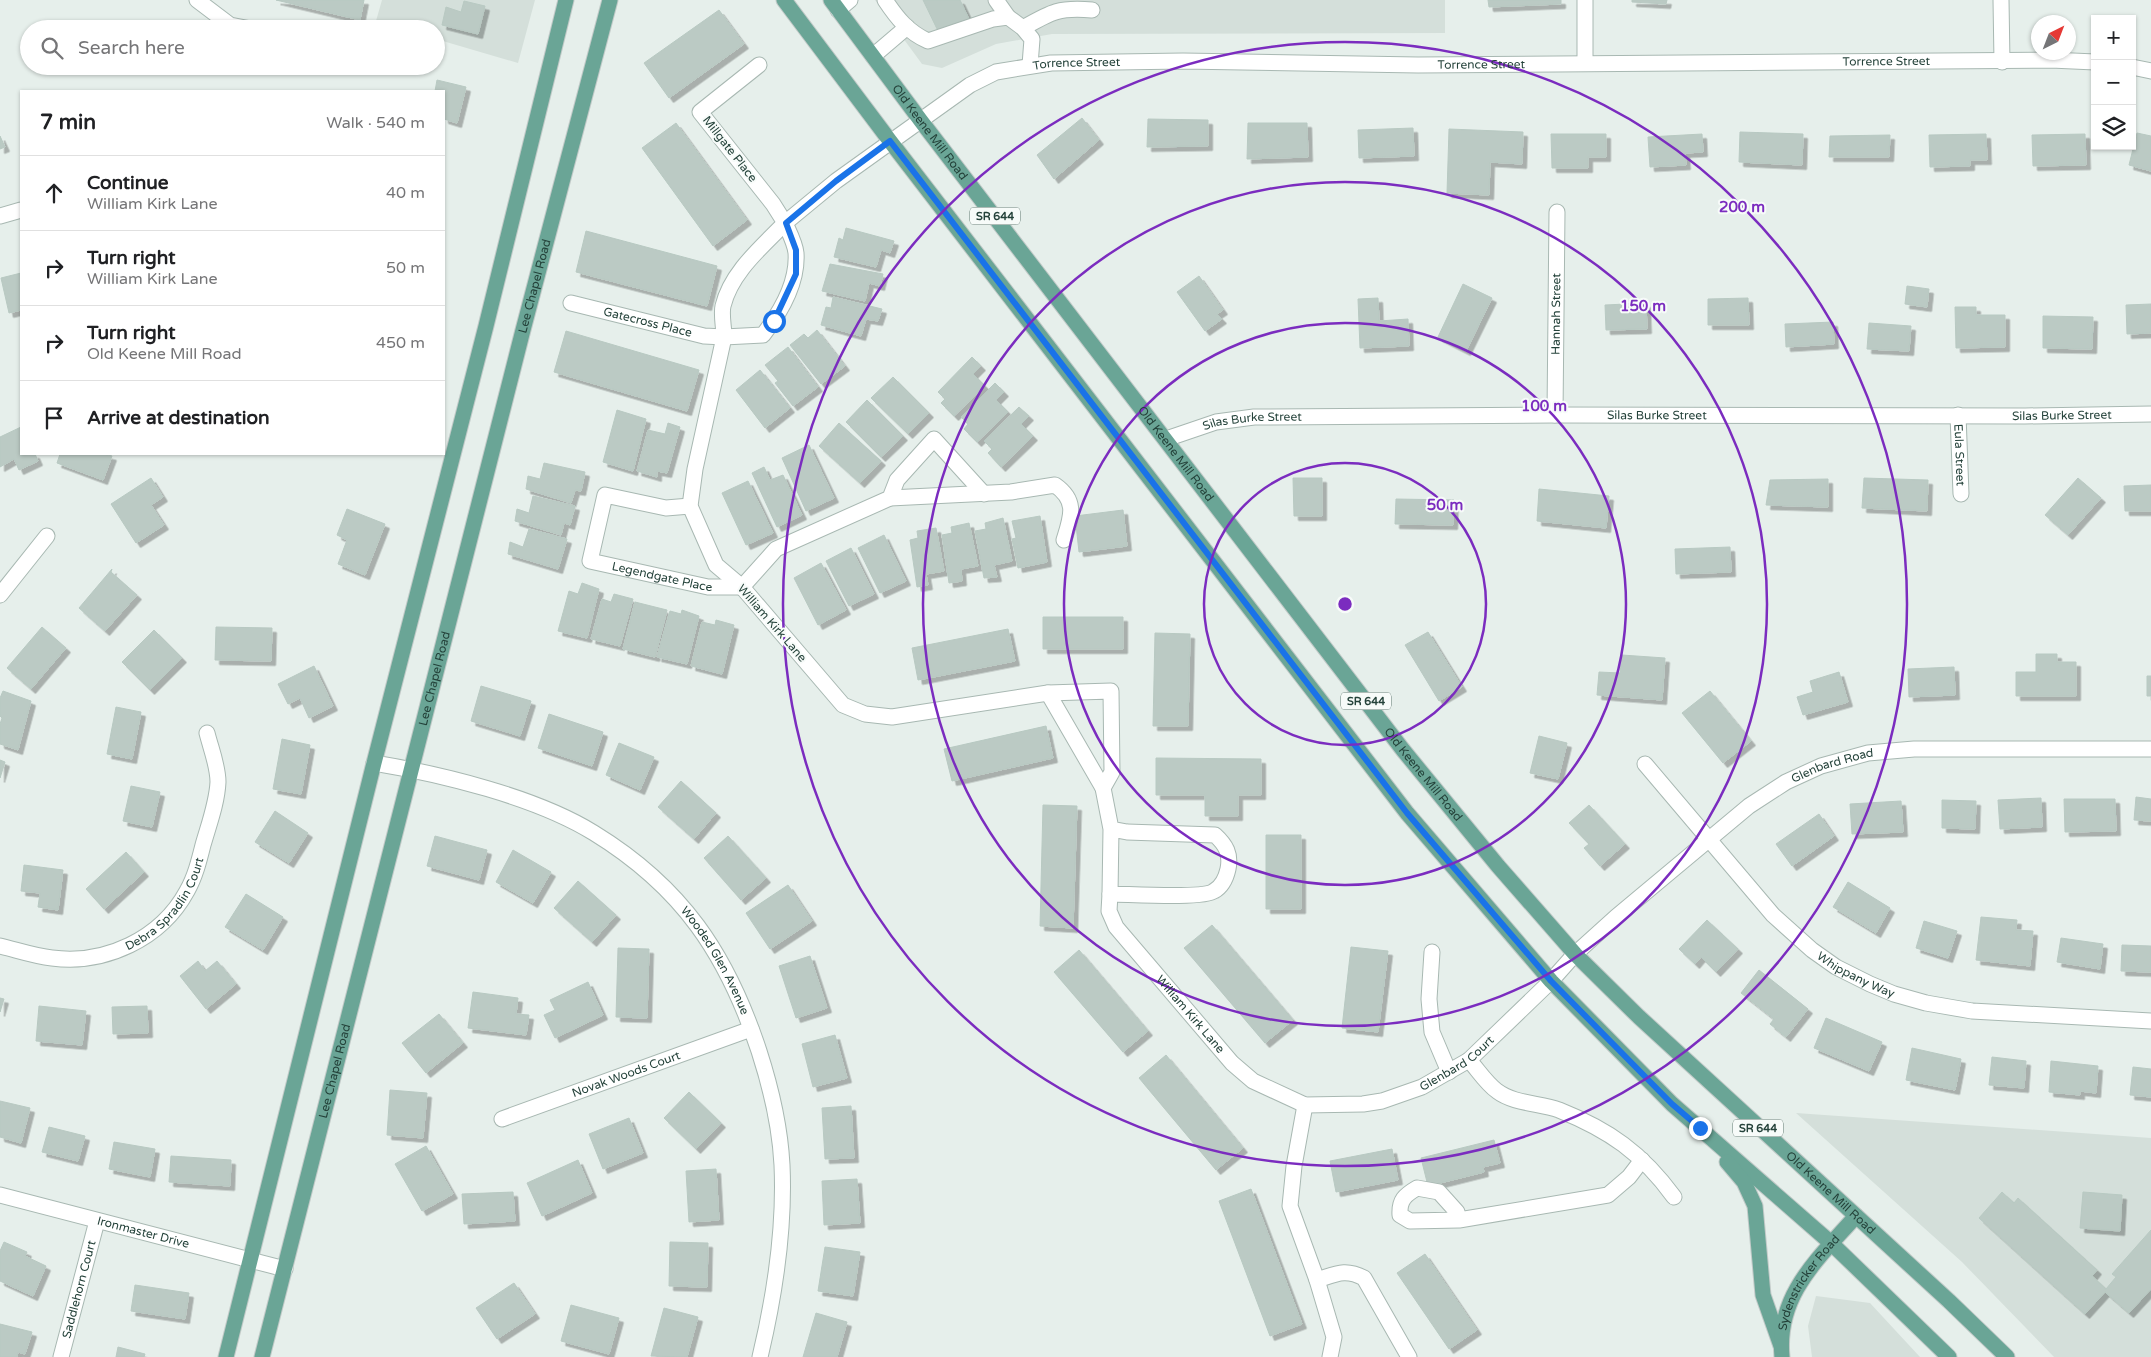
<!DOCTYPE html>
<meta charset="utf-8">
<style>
body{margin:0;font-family:"Varela Round",sans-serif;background:#f2f2f2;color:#202124}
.controls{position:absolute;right:15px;top:15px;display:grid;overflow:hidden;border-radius:0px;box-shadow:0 1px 4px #0004}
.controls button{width:45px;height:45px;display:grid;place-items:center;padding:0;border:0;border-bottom:1px solid #e0e0e0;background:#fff;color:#202124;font:25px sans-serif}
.compass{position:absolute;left:2031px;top:15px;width:45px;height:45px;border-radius:50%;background:#fff;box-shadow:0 1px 4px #0004;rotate:42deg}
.stop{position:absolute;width:15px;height:15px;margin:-11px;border:4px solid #1a73e8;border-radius:50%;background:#fff}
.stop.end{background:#1a73e8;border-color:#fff;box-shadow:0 1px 5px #0008}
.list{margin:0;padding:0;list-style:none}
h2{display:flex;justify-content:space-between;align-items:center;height:65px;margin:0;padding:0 20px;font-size:21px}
h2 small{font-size:16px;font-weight:400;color:#757577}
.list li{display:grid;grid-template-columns:32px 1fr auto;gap:15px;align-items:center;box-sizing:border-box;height:75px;padding:0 20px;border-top:1px solid #e0e0e0}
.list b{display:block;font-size:19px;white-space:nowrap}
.list p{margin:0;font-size:16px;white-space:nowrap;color:#757577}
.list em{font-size:16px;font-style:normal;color:#757577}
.icon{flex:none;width:28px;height:28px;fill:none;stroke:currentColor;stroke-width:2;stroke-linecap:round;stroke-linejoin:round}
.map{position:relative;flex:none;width:2151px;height:1357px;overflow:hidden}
.search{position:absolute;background:#fff;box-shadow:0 1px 4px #0004;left:20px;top:20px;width:425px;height:55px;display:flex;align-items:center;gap:12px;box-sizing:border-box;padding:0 18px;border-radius:28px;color:#757577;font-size:19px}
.panel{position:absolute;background:#fff;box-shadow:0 1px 4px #0004;left:20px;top:90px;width:425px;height:365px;border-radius:0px}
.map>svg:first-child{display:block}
.built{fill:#d4dfda}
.building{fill:#bbcac4;stroke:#b8c9c2;filter:url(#shadow)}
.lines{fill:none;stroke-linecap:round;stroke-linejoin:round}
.minor-casing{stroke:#a8b8b2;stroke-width:17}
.major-casing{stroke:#c2cac8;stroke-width:17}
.minor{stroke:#fff;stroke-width:15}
.major{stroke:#6aa596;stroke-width:15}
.route{stroke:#1a73e8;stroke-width:6}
.ring{fill:none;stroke:#7b2cbf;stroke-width:2.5}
.labels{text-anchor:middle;stroke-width:4;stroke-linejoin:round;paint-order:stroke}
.shield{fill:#f7fbf9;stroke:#637a73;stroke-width:1}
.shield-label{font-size:11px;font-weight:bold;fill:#24423a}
.street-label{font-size:12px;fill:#24423a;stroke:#f7fbf9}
.centre{fill:#7b2cbf;stroke:#f7fbf9;stroke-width:2.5}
.ring-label{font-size:15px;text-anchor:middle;font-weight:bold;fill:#7b2cbf;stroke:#f7fbf9;stroke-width:4;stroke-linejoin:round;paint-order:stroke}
</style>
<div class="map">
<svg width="2151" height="1357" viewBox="0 0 2151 1357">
<defs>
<filter id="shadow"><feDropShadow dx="4.5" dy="4.5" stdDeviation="0" flood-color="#0004"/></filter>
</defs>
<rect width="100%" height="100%" fill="#e6efeb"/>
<!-- built -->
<path class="built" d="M382,0H535L518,63L436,39V29H402L376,21Z
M875,0H1445V33L1052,34L996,44L942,68L922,64Z
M1796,1113L2151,1138V1357H2054L1962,1262Z
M1816,1296L1870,1303L1920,1357H1812L1808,1326Z"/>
<!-- building -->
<path class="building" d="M276,0H364L360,20Z
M923,0H960L969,19L939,33Z
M1488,0H1561V4L1489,7Z
M1632,0H1667L1666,4L1632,2Z
M464,1L485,6L478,34L442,25L446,7L461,12Z
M719,10L744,44L669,98L644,63Z
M437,80L466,87L457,123L444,119V91H435Z
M1082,118L1099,140L1054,179L1037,155Z
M1148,119L1208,120V146L1147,147Z
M676,123L747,220L713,246L642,148Z
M1248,123H1307L1308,157L1247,159Z
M1413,128L1414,156L1359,158L1358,130Z
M1449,129L1523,132L1522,164L1490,162L1489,195L1447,193Z
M1740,132L1803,134L1802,165L1739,162Z
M2137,133L2151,136V171L2129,165Z
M1551,134H1606V157H1588V168H1552Z
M1702,134L1703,152L1685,153L1686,165L1650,167L1648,137Z
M1986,134L1987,160H1970V166L1930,167L1929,135Z
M2085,134L2086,165L2033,166L2032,135Z
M1890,135L1889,157H1829L1830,136Z
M0,136L5,147L0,149Z
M846,228L894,241L890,253L881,250L876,267L834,257L839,238L843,240Z
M586,231L717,266L707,306L576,272Z
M830,264L883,274L880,286L869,283L865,301L822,291Z
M21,273V310L9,313L1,278Z
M1199,276L1223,310L1217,314L1222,319L1205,331L1177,292Z
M1463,284L1492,298L1466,351L1438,337Z
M1907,286L1929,289L1927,307L1905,304Z
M833,297L882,309L878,321L866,319L861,336L821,325L826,307L831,308Z
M1378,298L1379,321L1408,319L1409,346L1360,348L1358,299Z
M1748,298L1749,325H1708V299Z
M1646,303L1647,329L1606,330L1605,305Z
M2151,304V333L2127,334L2126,305Z
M1955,307H1976V315H2005V347L1956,348Z
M2043,316L2093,317L2092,349L2043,348Z
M1833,322L1834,344L1786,347L1785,324Z
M1869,323L1911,326L1909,351L1867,349Z
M817,330L845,366L821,384L790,345L804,334L808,338Z
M566,331L699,370L687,411L554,372Z
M788,347L818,387L793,406L775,383L778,381L765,365Z
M972,357L981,366L973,374L985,386L954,416L941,403L945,399L938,392Z
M760,370L790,408L765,428L736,390Z
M893,377L929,413L908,434L871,398Z
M995,383L1004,392L996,400L1008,412L977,442L964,429L968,424L961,417Z
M867,400L903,436L881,457L846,422Z
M1019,407L1029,416L1021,424L1033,436L1001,467L988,453L992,449L984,441Z
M617,410L646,419L633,471L603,462Z
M668,423L680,427L667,473L657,471V477L637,471L648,430L665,434Z
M839,423L881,461L860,483L819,446Z
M21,427V454H35L38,461L19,470L14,459L0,467V437Z
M809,445L834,498L806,511L782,458Z
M60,454H104L112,456L103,480L57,463Z
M544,463L585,472L581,491L575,490L571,503L526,489L528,476L540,479Z
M764,467L770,480L783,475L802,515L777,527L752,473Z
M151,478L163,497L151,505L164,525L136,543L111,504Z
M1293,478H1322V516H1294Z
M1864,478L1928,480L1927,511L1862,508Z
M2078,478L2101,498L2068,535L2045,515Z
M1828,479V507L1766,505L1770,480Z
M748,481L773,533L746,545L722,493Z
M2151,485V511H2125L2124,486Z
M1539,489L1609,496L1606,528L1537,521Z
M533,496L575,506L570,525L564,523L561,535L515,521L517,509L529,513Z
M1396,499L1454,500L1453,525L1395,524Z
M347,509L385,524L365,575L338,564L347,540L337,535Z
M1123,510L1127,546L1079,552L1075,516Z
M1040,516L1047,562L1018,568L1012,539L1016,538L1012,521Z
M1003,518L1012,561L994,565L997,577L984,578L975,531L986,529L985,523Z
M969,523L978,566L961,569L962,581L949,583L942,535L952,533L951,527Z
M936,528L944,571L926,574L928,585L917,587L910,540L918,538L917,531Z
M529,529L567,539L558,569L508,554L510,542L523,547Z
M884,535L906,581L880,593L858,548Z
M1730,547L1731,572L1676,574L1675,549Z
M851,548L874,594L849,606L826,561Z
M821,563L846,610L818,625L794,578Z
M112,569L111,572L137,595L105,631L79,608Z
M582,583L599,589L587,638L558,631L569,591L578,594Z
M614,594L633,599L620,646L591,639L602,599L611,602Z
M635,602L667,610L655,657L623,649Z
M682,610L699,616L687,664L657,657L670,611L681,614Z
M1043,617H1123V649H1043Z
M716,620L734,625L722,674L691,666L702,622L715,625Z
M42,627L66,648L31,689L7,668Z
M216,627L272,628L271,661L215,660Z
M1008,629L1015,661L918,680L912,648Z
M154,630L182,658L150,690L122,662Z
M1428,632L1462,687L1439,701L1405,645Z
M1155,633L1190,634L1188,726H1153Z
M2036,654H2057V662H2076V696H2016V672H2036Z
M1622,655L1665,658L1662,700L1597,695L1599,672L1620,673Z
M314,666L333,706L309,718L300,698L288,704L278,684Z
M1954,667L1955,695L1909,697L1908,669Z
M1839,672L1848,702L1803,715L1797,697L1813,692L1810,681Z
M2147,676H2151V696H2147Z
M481,686L531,701L520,736L471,721Z
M3,691L31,701L18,750L0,744V724L2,718L0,716V698Z
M1710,691L1751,741L1723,763L1682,713Z
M116,707L141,712L132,759L107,754Z
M549,714L603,732L592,766L538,748Z
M1046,726L1053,758L952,781L944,749Z
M1539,736L1567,743L1558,779L1530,773Z
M282,739L310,745L301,794L273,789Z
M619,743L654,757L640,790L606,775Z
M1156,758L1261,759V795H1238V816H1205V795H1156Z
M0,760L5,762L0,778Z
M681,781L716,813L694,839L658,807Z
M131,786L160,792L152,827L123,821Z
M2136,797L2151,799V821L2134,820Z
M2041,798L2042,827L2000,829L1998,800Z
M2064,799H2115L2116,831L2065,832Z
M1942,800L1976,801L1975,829L1942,828Z
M1901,801L1903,832L1852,834L1850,804Z
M1043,805L1077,806L1073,928L1040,926Z
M1589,805L1625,844L1600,866L1584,848L1589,844L1569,823Z
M275,811L308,833L289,863L255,842Z
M1819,814L1834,836L1792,866L1776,844Z
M1266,835H1301V909H1266Z
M435,836L487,850L479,880L427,866Z
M728,836L766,878L741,900L704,858Z
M513,850L551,872L533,903L496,882Z
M126,852L144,872L104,909L86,889Z
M24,865L63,870L58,910L38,907L40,893L21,891Z
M578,881L616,915L592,942L554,908Z
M1848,882L1890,908L1876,933L1833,907Z
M788,885L812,921L770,949L746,913Z
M246,894L283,917L263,950L225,927Z
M1981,917L2017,920L2016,930L2033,931L2030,966L1976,960Z
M1707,920L1738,949L1716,972L1701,957L1695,964L1679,949Z
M1924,921L1957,931L1948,958L1916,948Z
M1212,925L1293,1020L1265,1043L1184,948Z
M2061,938L2103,944L2100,969L2057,962Z
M2122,945L2151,946V972L2121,971Z
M1351,947L1388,951L1378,1032L1342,1028Z
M618,948L649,949L647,1018L616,1017Z
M1079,950L1148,1031L1123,1052L1054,972Z
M810,956L827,1008L796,1018L779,966Z
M198,961L205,971L217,961L236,984L206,1009L180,976Z
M1759,970L1808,1009L1786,1037L1770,1024L1774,1019L1741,993Z
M588,982L603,1015L555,1038L544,1015L555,1010L550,1000Z
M473,992L518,998L516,1014L529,1015L526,1035L468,1028Z
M0,998L4,999L0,1012Z
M39,1006L86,1011L82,1045L36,1041Z
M147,1006L148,1033L113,1034L112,1007Z
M439,1014L463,1043L426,1073L402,1043Z
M1826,1018L1882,1042L1869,1071L1814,1048Z
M835,1035L847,1078L813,1087L802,1044Z
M1912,1048L1961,1059L1955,1090L1906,1080Z
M1166,1055L1243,1148L1216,1170L1139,1078Z
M1992,1057L2026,1061L2024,1088L1989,1085Z
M2051,1061L2098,1066L2096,1093L2080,1091V1095L2049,1092Z
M2133,1067L2151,1069V1097L2130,1095Z
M390,1090L427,1093L423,1138L387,1135Z
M689,1092L721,1123L696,1149L664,1118Z
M0,1101L30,1108L21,1143L0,1137Z
M851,1106L854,1158L825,1159L822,1108Z
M629,1118L643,1153L603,1169L589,1134Z
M49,1127L85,1136L78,1161L42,1152Z
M1494,1140L1500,1163L1483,1167L1484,1172L1428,1186L1421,1158Z
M114,1142L155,1149L150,1177L109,1169Z
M426,1146L453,1194L422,1211L395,1164Z
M1392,1149L1398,1180L1336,1192L1330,1161Z
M171,1156L231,1160L230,1186L169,1182Z
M578,1160L592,1193L542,1216L527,1183Z
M716,1169L719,1220L689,1222L686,1171Z
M857,1179L860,1223L824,1225L822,1181Z
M1251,1189L1302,1324L1270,1336L1219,1201Z
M513,1192L515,1221L464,1224L462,1194Z
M2002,1192L2014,1203L2018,1198L2097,1270L2092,1276L2106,1289L2116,1277L2112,1274L2151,1230V1289L2129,1313L2105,1292L2085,1314L1979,1218Z
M2083,1192L2122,1195L2120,1231L2080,1228Z
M4,1242L27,1252L25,1256L46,1266L33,1296L0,1281V1251Z
M670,1242L708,1243L707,1287L669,1286Z
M825,1247L860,1252L853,1296L818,1291Z
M1425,1254L1477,1330L1449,1349L1397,1273Z
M514,1283L535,1314L497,1339L476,1308Z
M135,1285L189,1293L185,1319L131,1311Z
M571,1305L619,1318L609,1354L561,1341Z
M664,1308L698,1317L687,1357L651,1356Z
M816,1313L847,1322L837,1357H803Z
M0,1324L32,1332L25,1354L18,1352L17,1357H0Z
M118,1347L145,1354L144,1357H116Z"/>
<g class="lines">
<!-- minor casing -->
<g class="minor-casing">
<g id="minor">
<path d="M197,0L230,25L251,29"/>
<path d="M885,0C897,18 908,32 928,41L993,19L1008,17L1023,28L1032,39L1030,65"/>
<path d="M996,0L1008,17"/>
<path d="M1585,0V63"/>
<path d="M2001,0L2002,62"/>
<path d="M838,10L850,0"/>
<path d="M1023,28C1051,12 1059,7 1092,10"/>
<path d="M873,56L907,27"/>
<path d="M2132,67L2151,71"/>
<path d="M0,216L21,210"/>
<path id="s1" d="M571,303L704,336L724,337C724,327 721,315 723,306C731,272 763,246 785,223L773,204L700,112L759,65"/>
<path id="s2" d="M1555,415L1557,212"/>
<path id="s3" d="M1958,415L1961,494"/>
<path id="s4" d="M1166,439L1216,422L1254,417L1555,415L2025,416L2151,414"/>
<path d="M890,498L1011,492L1055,485C1078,501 1071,517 1064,540"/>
<path id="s5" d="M690,506L666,508L605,495L590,561L708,587H742L776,549L890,498L897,480L934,439L984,494"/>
<path d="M0,595L47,536"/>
<path d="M1048,693L1103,788"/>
<path id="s6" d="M374,763C441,774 536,797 594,833C682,887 727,954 759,1051C771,1088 780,1126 782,1165C785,1230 775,1294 760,1357"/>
<path id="s7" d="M1645,764L1773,915L1812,950L1836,967L1870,984L1894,994L1926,1003L1972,1011L2151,1021"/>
<path id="s8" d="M1111,829L1127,832L1215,835C1226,845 1231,854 1228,869C1226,878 1223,886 1214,891C1203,899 1128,894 1110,894L1111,829L1103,788L1112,772L1111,691L1048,693L892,717L865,714L843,705L742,587L716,565L690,506L695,469L724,337L763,335C780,313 798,282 796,253C795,243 789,232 785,223L836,181L970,85L996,72L1051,63L1183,61L1418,65L2051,60L2095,62"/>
<path id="s9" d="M1110,894L1109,911L1116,927L1232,1063L1253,1081L1305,1105L1363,1104L1382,1101L1422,1087L1469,1060L1551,981L1575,954L1616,917L1749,806L1786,782L1821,766L1868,753L1914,749H2151"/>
<path id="s10" d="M0,946C17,950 34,956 52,958C105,965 161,939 187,891C195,877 199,861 203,845C209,824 217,803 218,782C218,766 211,749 207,733"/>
<path d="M1432,952L1429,999L1432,1032L1449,1072"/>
<path d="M1469,1060C1478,1070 1486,1083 1497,1091C1514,1104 1540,1103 1559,1110C1609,1130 1642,1153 1674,1197"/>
<path d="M1305,1105L1294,1166L1290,1206L1317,1280L1334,1337L1330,1357"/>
<path id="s11" d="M502,1119L751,1029"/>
<path id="s12" d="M0,1195L285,1269"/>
<path d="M1459,1220L1457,1212L1439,1192L1417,1188C1405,1195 1399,1200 1400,1215L1410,1221L1459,1220L1608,1195L1629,1177L1642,1160"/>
<path d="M1317,1280C1336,1274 1345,1268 1364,1278L1409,1357"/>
<path id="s13" d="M61,1357L97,1221"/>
</g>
</g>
<!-- major casing -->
<g class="major-casing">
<g id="major">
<path d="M784,0L890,141L1407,813L1551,981L1672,1104L1831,1243L1949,1357"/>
<path id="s14" d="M831,0L921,121L1403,750L1498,866L1575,954L1639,1017L1949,1301L2007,1357"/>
<path d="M1727,1162L1744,1182L1755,1206L1763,1295L1781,1346"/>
<path d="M226,1357L374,763L486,326L566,0"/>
<path id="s15" d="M262,1357L523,330L610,0"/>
<path id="s16" d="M1782,1357C1776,1295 1818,1259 1856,1216"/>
</g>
</g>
<!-- minor -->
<use href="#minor" class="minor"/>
<!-- major -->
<use href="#major" class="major"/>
</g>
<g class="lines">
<!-- route -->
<path class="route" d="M774,321L796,274V250L786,223L836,181L890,141L1407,813L1551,981L1672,1104L1700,1128"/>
</g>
<!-- distance rings -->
<g class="ring">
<circle cx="1345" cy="604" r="141"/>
<circle cx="1345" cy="604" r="281"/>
<circle cx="1345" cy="604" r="422"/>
<circle cx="1345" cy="604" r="562"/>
</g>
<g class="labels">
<!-- shield labels -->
<g class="shield">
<rect x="970" y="207.5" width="50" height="17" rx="4"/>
<rect x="1341" y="692.5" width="50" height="17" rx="4"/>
<rect x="1733" y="1119.5" width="50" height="17" rx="4"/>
</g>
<g class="shield-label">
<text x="995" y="220">SR 644</text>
<text x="1366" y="705">SR 644</text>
<text x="1758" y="1132">SR 644</text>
</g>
<!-- street labels -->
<g class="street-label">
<text dy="4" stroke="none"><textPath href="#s8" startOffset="2491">Torrence Street</textPath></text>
<text dy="4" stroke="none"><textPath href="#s8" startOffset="1681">Torrence Street</textPath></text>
<text dy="4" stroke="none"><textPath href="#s8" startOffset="2086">Torrence Street</textPath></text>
<text dy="4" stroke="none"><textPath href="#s14" startOffset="165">Old Keene Mill Road</textPath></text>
<text transform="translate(730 149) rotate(52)" y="4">Millgate Place</text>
<text dy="4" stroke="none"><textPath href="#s15" startOffset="1105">Lee Chapel Road</textPath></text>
<text dy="4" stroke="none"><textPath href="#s2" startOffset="101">Hannah Street</textPath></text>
<text dy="4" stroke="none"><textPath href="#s1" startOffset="79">Gatecross Place</textPath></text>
<text dy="4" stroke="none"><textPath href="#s4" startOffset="494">Silas Burke Street</textPath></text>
<text dy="4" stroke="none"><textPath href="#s4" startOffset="899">Silas Burke Street</textPath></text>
<text dy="4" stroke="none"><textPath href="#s4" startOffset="89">Silas Burke Street</textPath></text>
<text dy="4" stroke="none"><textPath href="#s14" startOffset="570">Old Keene Mill Road</textPath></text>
<text dy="4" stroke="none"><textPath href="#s3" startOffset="40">Eula Street</textPath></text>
<text dy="4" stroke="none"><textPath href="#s5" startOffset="228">Legendgate Place</textPath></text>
<text transform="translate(772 623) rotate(49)" y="4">William Kirk Lane</text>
<text dy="4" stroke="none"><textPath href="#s15" startOffset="700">Lee Chapel Road</textPath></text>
<text dy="4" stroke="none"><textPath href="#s9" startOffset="944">Glenbard Road</textPath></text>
<text dy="4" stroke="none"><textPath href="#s14" startOffset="975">Old Keene Mill Road</textPath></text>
<text dy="4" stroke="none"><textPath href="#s10" startOffset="189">Debra Spradlin Court</textPath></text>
<text dy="4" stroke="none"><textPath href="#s6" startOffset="411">Wooded Glen Avenue</textPath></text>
<text dy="4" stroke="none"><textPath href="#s7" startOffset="301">Whippany Way</textPath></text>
<text dy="4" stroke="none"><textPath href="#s9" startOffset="149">William Kirk Lane</textPath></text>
<text dy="4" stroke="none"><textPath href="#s9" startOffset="460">Glenbard Court</textPath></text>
<text dy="4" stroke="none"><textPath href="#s15" startOffset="295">Lee Chapel Road</textPath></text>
<text dy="4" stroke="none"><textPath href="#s11" startOffset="132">Novak Woods Court</textPath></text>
<text dy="4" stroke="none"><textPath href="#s14" startOffset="1560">Old Keene Mill Road</textPath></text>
<text dy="4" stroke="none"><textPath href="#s12" startOffset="148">Ironmaster Drive</textPath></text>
<text dy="4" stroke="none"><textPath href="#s16" startOffset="82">Sydenstricker Road</textPath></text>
<text dy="4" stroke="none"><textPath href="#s13" startOffset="70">Saddlehorn Court</textPath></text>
</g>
</g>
<circle cx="1345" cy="604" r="8" class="centre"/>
<g class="ring-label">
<text x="1742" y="212">200 m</text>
<text x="1643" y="311">150 m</text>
<text x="1544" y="411">100 m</text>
<text x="1445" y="510">50 m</text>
</g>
</svg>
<div class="controls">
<button>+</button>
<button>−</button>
<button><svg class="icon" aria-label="layers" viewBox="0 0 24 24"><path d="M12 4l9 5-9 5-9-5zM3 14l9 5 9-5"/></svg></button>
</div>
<svg class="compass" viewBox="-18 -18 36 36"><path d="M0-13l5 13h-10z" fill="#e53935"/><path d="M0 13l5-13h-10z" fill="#757577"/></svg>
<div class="stop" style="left:774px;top:321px"></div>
<div class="stop end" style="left:1700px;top:1128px"></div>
<div class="search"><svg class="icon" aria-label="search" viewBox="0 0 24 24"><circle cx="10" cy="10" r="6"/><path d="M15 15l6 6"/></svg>Search here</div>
<section class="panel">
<h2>7 min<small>Walk · 540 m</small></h2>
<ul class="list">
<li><svg class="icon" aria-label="ahead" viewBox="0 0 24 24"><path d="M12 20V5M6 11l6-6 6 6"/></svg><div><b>Continue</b><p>William Kirk Lane</p></div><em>40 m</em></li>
<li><svg class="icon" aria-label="right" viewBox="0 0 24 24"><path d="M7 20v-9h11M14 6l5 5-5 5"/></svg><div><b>Turn right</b><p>William Kirk Lane</p></div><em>50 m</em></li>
<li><svg class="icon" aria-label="right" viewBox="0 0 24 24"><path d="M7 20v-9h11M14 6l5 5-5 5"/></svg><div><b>Turn right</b><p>Old Keene Mill Road</p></div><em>450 m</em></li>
<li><svg class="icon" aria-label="arrive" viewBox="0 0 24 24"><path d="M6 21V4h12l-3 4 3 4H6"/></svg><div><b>Arrive at destination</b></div></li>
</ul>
</section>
</div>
